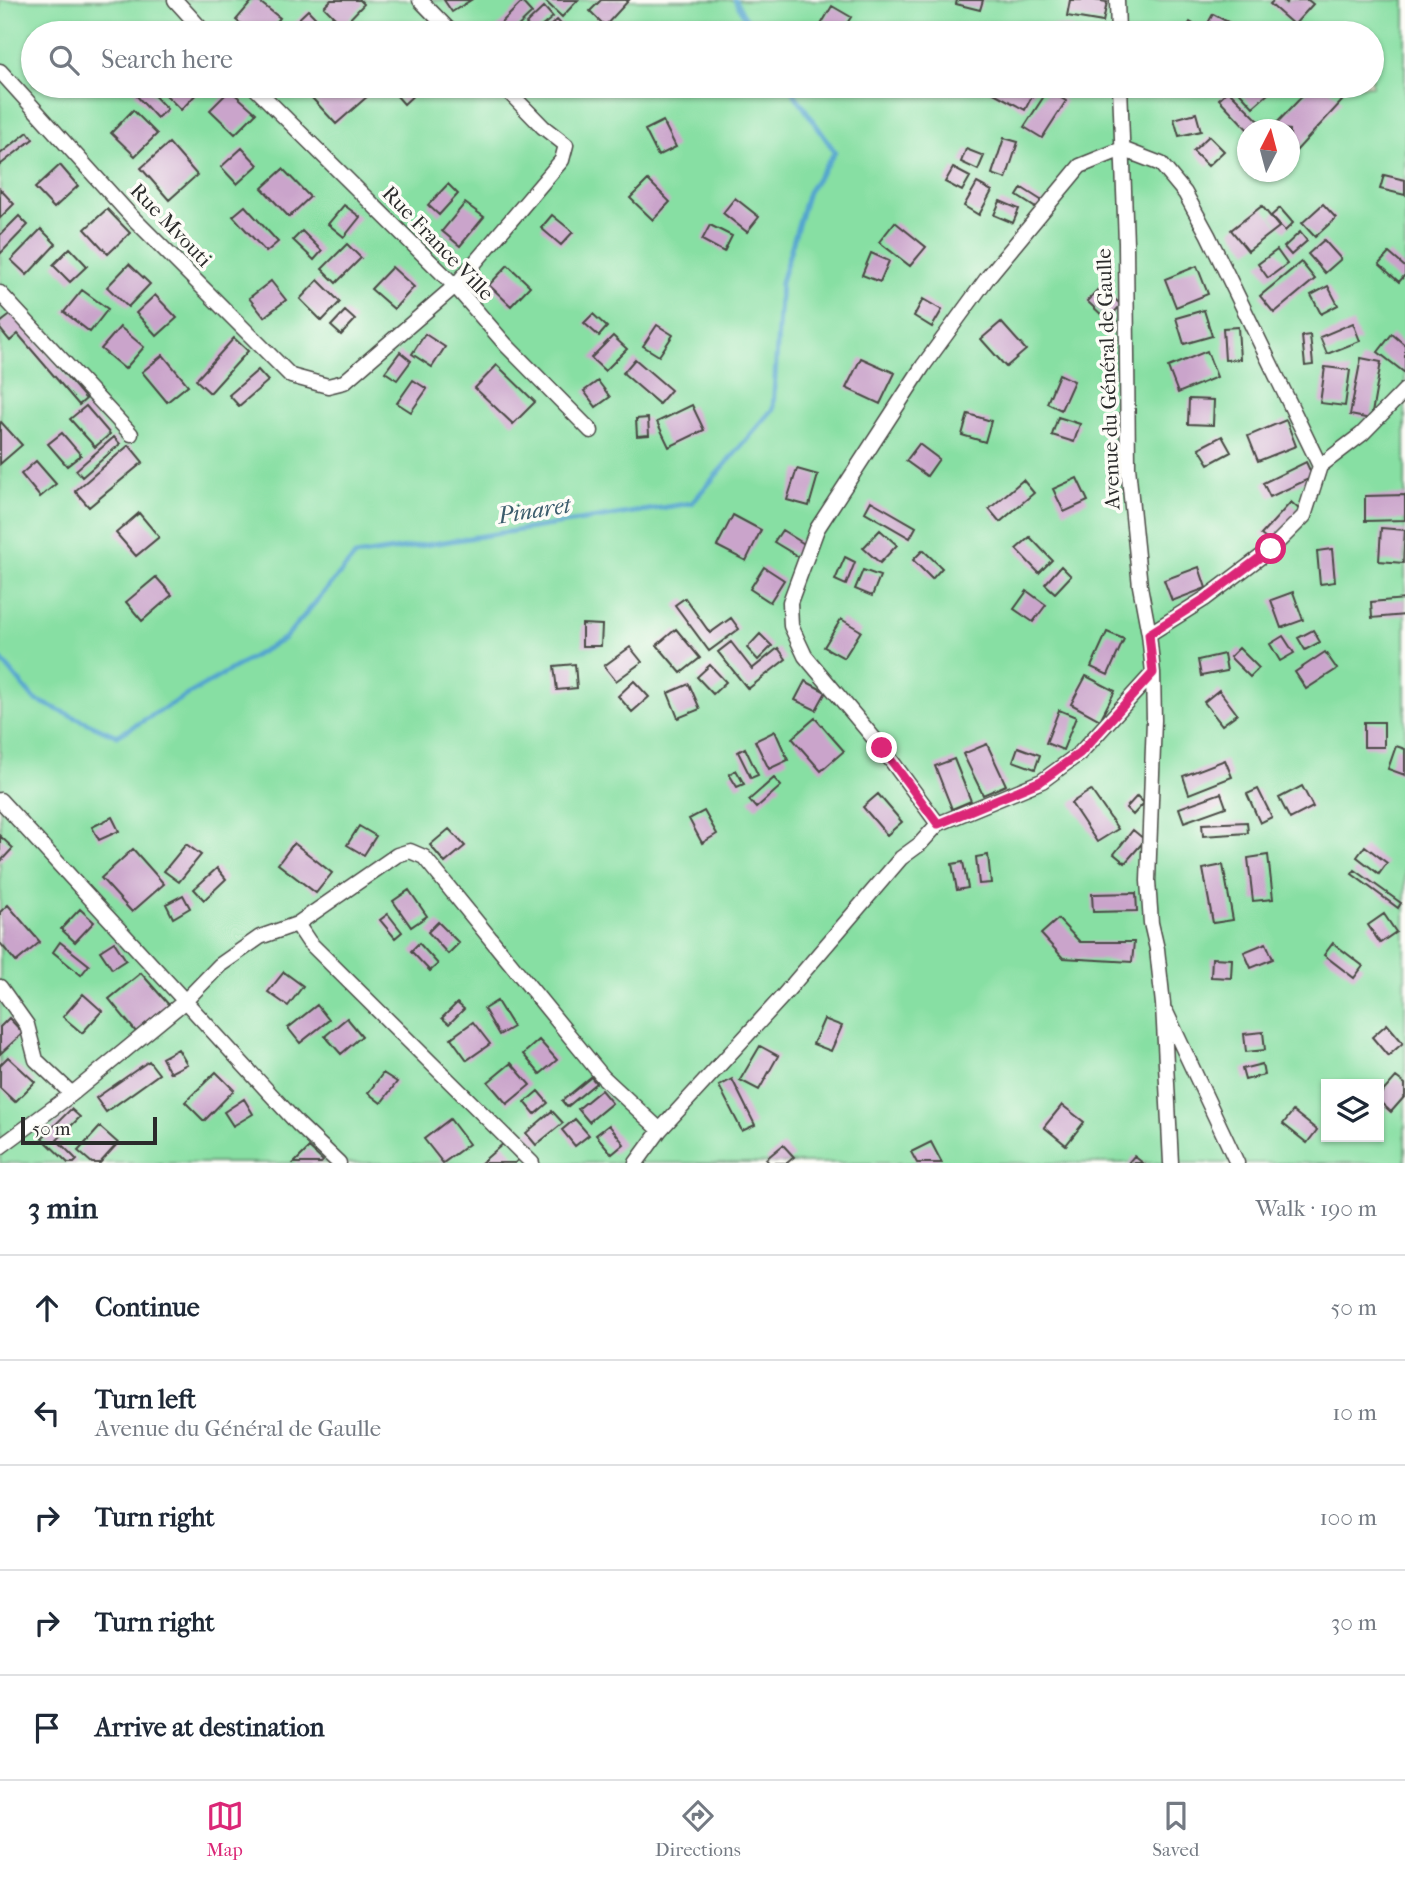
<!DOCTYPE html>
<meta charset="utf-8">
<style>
body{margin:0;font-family:"IM FELL French Canon",serif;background:#f2f2f3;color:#1f2937}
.controls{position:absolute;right:21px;bottom:21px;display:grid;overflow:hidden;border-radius:0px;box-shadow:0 2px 5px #0004}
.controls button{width:63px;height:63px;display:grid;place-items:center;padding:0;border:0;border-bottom:2px solid #e0e1e3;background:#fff;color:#1f2937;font:35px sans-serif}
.compass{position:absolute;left:1237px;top:119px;width:63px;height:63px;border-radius:50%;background:#fff;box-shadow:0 2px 5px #0004;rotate:6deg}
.scale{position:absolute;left:21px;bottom:18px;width:136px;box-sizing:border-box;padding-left:7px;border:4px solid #2b2b2b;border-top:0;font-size:19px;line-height:24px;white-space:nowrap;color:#2b2b2b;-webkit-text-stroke:5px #fdfcf7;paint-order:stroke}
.stop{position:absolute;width:21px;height:21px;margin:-16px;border:5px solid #db2777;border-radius:50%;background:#fff}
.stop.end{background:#db2777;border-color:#fff;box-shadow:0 2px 7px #0008}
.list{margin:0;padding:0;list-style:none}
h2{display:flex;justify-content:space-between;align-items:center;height:91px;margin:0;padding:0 28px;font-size:30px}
h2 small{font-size:23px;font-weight:400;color:#747a83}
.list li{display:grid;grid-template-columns:46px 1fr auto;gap:21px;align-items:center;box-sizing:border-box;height:105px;padding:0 28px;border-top:2px solid #e0e1e3}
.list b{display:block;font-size:26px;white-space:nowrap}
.list p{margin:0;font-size:23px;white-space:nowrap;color:#747a83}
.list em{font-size:23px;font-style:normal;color:#747a83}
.icon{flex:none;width:38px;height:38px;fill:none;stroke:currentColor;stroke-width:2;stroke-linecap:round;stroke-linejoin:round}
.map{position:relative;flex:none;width:1405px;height:1163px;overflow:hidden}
.search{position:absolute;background:#fff;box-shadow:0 2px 5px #0004;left:21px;right:21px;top:21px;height:77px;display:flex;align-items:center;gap:18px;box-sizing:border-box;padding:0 24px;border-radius:38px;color:#747a83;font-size:26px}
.sheet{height:616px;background:#fff}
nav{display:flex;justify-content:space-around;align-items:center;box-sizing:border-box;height:98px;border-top:2px solid #e0e1e3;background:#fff;font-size:19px;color:#747a83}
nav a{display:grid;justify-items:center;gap:4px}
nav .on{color:#db2777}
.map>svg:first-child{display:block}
.grass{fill:#87dfa3;stroke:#598567;stroke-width:2;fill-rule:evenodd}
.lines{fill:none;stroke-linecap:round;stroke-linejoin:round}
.stream{stroke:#53a5ce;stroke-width:5}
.building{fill:#caa4cb}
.street-casing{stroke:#494844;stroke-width:17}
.street{stroke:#fff;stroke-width:14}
.route{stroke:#db2777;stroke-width:9}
.labels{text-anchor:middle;stroke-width:7;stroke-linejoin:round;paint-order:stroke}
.street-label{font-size:21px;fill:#2b2b2b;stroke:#fdfcf7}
.water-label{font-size:23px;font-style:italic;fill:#3b5c6c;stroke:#fdfcf7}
</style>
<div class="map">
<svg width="1405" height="1163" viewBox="0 0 1405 1163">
<rect width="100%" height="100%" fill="#fdfcf7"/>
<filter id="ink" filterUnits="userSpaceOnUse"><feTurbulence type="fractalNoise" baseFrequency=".0143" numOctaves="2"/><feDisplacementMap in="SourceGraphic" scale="14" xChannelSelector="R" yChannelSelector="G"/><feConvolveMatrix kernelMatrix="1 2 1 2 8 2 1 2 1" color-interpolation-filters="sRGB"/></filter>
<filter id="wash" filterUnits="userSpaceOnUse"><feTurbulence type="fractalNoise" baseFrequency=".00686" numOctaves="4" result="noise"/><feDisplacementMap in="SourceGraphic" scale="28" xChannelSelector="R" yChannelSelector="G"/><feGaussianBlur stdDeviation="1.57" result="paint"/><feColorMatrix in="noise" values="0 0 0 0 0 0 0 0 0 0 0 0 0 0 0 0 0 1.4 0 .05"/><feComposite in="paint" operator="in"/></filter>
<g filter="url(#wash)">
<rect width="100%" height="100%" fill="#f0ebd4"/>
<!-- grass -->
<path class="grass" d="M0,0H1405V1163H0ZM33,33H1372V86H33ZM1248,130H1290V172H1248ZM1326,1084H1379V1137H1326Z"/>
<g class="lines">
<!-- stream -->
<path class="stream" d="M735,0L754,33
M0,658L34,699L117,736L285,638L355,556L692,503L773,409L781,282L808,192L835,152L789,86"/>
</g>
<g id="blocks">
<!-- building -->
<path class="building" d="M253,0H257L280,18L267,33H252L236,20Z
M331,0H360L364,4L343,26L324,7Z
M444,0H471L452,12Z
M544,0H578L562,17Z
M601,0H629L605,26L590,11Z
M957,0H983L980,10L956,4Z
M1070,0H1094L1107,2L1103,22L1067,16Z
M1274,0H1283L1286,3L1289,0H1308L1313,4L1294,25L1270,4Z
M522,2L532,13L511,33H491Z
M832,6L851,17L841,33H816Z
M544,7L553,17L534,33L526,24Z
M308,10L330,33H296L290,27Z
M1213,14L1239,28L1236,33H1184L1190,22L1204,30Z
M557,20L569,33H541Z
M367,24L377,33H359Z
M1052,25L1074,27L1073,33H1051Z
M141,86H145L167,109L157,118L134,93Z
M170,86H200L202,88L181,110L164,93Z
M301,86H360L369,95L336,124Z
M388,86H411L417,92L404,104Z
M993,86H1037L1025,110L990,91Z
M1234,86H1262L1269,93L1253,107Z
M1312,86H1326L1342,101L1296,151L1290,145V130L1272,128Z
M230,90L256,113L235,134L210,110Z
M1048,90L1066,101L1042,138L1024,127Z
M1228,90L1260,122L1252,130H1248L1219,99Z
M133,110L157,134L135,156L111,133Z
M1196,113L1201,131L1179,136L1174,119Z
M663,121L676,147L658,156L645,130Z
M28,132L33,139L0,165V154Z
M1209,136L1224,151L1208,166L1193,151Z
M1004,138L1018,142L1006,179L992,174Z
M169,143L197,175L169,200L141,168Z
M242,148L258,165L237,184L221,167Z
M966,149L984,156L978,170L961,162Z
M60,165L78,186L54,208L35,188Z
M953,168L970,177L962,191L945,182Z
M283,169L310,197L289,217L262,188Z
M1384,175L1405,180V195L1380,189Z
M648,180L670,202L653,220L630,198Z
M977,183L992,191L979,215L964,206Z
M448,184L458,194L439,215L428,205Z
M1022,188L1044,202L1039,210L1017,196Z
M0,189L14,204L0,218Z
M735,198L759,217L747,232L723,213Z
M1000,201L1019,209L1013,223L994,215Z
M465,203L484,217L460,246L442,231Z
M1323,204L1336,218L1315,237L1302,223Z
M344,205L360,217L344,237L328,224Z
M245,206L278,242L266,252L233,216Z
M1262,206L1279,227L1248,251L1231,230Z
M1280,208L1293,223L1285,231L1271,216Z
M107,209L130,233L108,254L85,229Z
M552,215L573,232L561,245L541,228Z
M19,216L28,225L0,254V235Z
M895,222L926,247L910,266L879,242Z
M710,225L732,236L724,252L702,240Z
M41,229L56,244L27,275L11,260Z
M302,231L322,251L314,260L293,240Z
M1300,232L1307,241L1291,255L1284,247Z
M1324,240L1341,259L1325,273L1308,254Z
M347,244L361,258L336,283L322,269Z
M70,248L87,266L70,282L53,265Z
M1277,250L1287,264L1268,278L1258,264Z
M871,253L889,261L880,282L862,275Z
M1389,253L1405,267V275L1399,282L1379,264Z
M1301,262L1315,279L1274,313L1260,296Z
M129,264L150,284L128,307L107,287Z
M508,265L530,286L511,306L489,285Z
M1197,266L1208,294L1176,307L1165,279Z
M392,267L414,287L394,309L371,289Z
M318,280L340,302L322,321L300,299Z
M271,281L286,300L264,317L249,298Z
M1101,286L1121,305L1107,320L1087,301Z
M1328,286L1338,305L1321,314L1311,295Z
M82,290L108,309L90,332L64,312Z
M155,295L177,318L157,336L136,313Z
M923,299L942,310L932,327L914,316Z
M1204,310L1212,336L1184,344L1176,318Z
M345,311L355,320L341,335L331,326Z
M13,313L86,399L79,405L18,334L10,341L0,329V323Z
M593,314L607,327L599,336L584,323Z
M1001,322L1026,350L1006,367L981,339Z
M1353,323L1360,341L1327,354L1320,337Z
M657,325L673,335L659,356L643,346Z
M120,327L144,347L125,369L101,349Z
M1238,327L1240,359L1225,360L1223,328Z
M425,334L445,347L432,367L412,354Z
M1392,334L1405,345V373L1378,352Z
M1310,335L1313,365L1305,366L1302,336Z
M613,336L627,349L605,371L591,358Z
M234,338L248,351L210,393L196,380Z
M1207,351L1217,377L1178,393L1168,367Z
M400,352L411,361L397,380L385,372Z
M163,355L188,385L167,402L142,372Z
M861,358L895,373L880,404L846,388Z
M1361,358L1381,362L1371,419L1350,415Z
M635,359L671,390L659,404L623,373Z
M497,365L535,402L513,424L475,388Z
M1325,367L1350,370L1345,406L1320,403Z
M258,370L268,381L239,406L229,395Z
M1059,374L1074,381L1061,410L1047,403Z
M413,380L427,389L411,412L397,403Z
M598,381L610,397L596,407L584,391Z
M1189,399L1214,400L1213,425L1188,424Z
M692,405L704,430L669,447L657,422Z
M86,406L110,434L95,447L70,419Z
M968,414L991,421L985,442L962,435Z
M1058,417L1080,424L1074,442L1052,435Z
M648,418L649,435L637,436L636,419Z
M1286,420L1296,446L1258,461L1248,436Z
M1,422L22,445L0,464V423Z
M62,433L81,455L67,466L48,444Z
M1222,436L1231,452L1209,464L1199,448Z
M114,437L120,444L82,477L76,470Z
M919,444L939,459L927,476L906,461Z
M129,445L143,462L89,507L75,491Z
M36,461L56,484L40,497L21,474Z
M1306,462L1313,477L1270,497L1263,483Z
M797,469L818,475L809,506L787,500Z
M1077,478L1088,501L1064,512L1053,489Z
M1023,480L1034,493L1000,522L989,509Z
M1405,495V520L1365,521V496Z
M871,501L916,527L910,538L865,512Z
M1291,502L1301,511L1271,543L1261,535Z
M139,513L159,537L136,556L116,533Z
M733,515L761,530L746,561L717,546Z
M1381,528L1405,530L1403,563L1379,561Z
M782,530L806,545L799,557L774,542Z
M880,530L897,545L880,563L863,548Z
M1030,537L1052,560L1039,573L1016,549Z
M1332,549L1335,582L1320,584L1317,551Z
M923,550L942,568L932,579L913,560Z
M845,557L855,562L846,585L835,580Z
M1061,566L1071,576L1055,593L1045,584Z
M764,567L784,580L770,602L750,589Z
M1199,567L1206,588L1172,601L1164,580Z
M863,570L880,576L872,596L855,589Z
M156,577L172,595L142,621L126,602Z
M1027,591L1046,605L1033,622L1014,609Z
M1293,592L1303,620L1281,628L1271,600Z
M685,598L710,633L731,618L739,629L709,651L675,605Z
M1405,599V615L1372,618L1371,602Z
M841,619L861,631L844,658L824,647Z
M582,624L602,625L601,646H582Z
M676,629L700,658L681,673L657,645Z
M1313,630L1320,642L1305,650L1298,638Z
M1107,632L1124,639L1108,675L1091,667Z
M760,634L772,646L758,660L747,648Z
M1283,636L1294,653L1280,661L1270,644Z
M731,642L752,669L778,648L786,659L748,689L718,652Z
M630,647L642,662L616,681L604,666Z
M1239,648L1259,668L1250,677L1230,657Z
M1325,652L1337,669L1306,689L1295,672Z
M1224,654L1227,671L1201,676L1198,660Z
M575,664L577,688L557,690L554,666Z
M710,665L726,682L713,694L697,677Z
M1086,676L1115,691L1100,720L1071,704Z
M634,681L649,697L632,712L618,696Z
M805,681L826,692L816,710L795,700Z
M689,684L700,709L678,718L668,693Z
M1219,690L1237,714L1222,725L1204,702Z
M1059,710L1076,717L1063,750L1046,743Z
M815,718L844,751L821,771L792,738Z
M1364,722H1384V747H1364Z
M775,731L788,760L769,769L755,741Z
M987,744L1006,785L983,795L963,754Z
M1396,746L1405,749V775L1388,769Z
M1018,747L1040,755L1035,769L1013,761Z
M745,748L758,775L751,778L738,752Z
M954,759L971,801L952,809L935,766Z
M1225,760L1232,777L1189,794L1183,776Z
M736,770L744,784L737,787L729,774Z
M774,778L781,786L756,808L749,800Z
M1302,786L1313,807L1290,819L1279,798Z
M1258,789L1272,817L1260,823L1247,794Z
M1091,790L1118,829L1097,842L1071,803Z
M1221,793L1226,807L1184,822L1179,808Z
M878,794L902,822L887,835L863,807Z
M1137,796L1144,803L1133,815L1126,808Z
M704,811L717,834L702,843L689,819Z
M112,817L119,831L99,840L92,827Z
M1247,822L1248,833L1203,836L1202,824Z
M359,826L376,836L364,855L347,845Z
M449,829L465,846L445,863L430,845Z
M1133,830L1145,840L1125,863L1114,854Z
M0,836L13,848L0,862Z
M294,843L332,873L316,893L278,864Z
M186,844L201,855L179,882L164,871Z
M1365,846L1387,863L1379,874L1357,857Z
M133,849L164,884L132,912L101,878Z
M988,855L991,883L979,884L976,857Z
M1268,855L1273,899L1253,901L1248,858Z
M963,862L968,888L957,890L952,864Z
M1223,865L1233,920L1213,923L1203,869Z
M217,868L226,879L204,900L194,889Z
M1355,870L1401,903L1398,908L1352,874Z
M409,890L427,916L411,927L393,901Z
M1136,893L1137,911L1093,912L1092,894Z
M183,895L190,908L173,918L166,904Z
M8,905L40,942L16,962L0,943V912Z
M80,909L94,922L75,942L61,929Z
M388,914L402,932L395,938L380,920Z
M1384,914L1396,932L1380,943L1368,925Z
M1058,919L1080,942H1134L1132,962L1063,958L1041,934Z
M438,922L459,943L448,954L428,932Z
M60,942L89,965L81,975L53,952Z
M114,942L126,960L112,969L100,951Z
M419,943L438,964L430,971L411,951Z
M1266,943L1273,959L1251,968L1244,952Z
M1333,943L1363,966L1354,978L1324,955Z
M1212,958L1232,959L1231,978L1211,977Z
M284,972L303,986L288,1006L268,992Z
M141,973L169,1005L136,1032L109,999Z
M83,994L102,1011L82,1033L63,1017Z
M497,1001L513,1027L499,1035L484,1009Z
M457,1003L464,1009L449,1024L442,1018Z
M317,1005L329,1020L300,1043L288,1028Z
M9,1018L23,1033L0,1054V1027Z
M347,1018L362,1036L341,1054L325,1036Z
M824,1019L842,1026L831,1051L813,1044Z
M473,1022L490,1044L467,1060L451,1038Z
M1387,1024L1403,1043L1388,1056L1372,1037Z
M1263,1032L1265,1050L1246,1052L1244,1034Z
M539,1040L557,1060L540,1074L523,1054Z
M760,1046L778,1056L759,1090L740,1080Z
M178,1049L187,1064L170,1073L162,1058Z
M8,1057L35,1082L15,1102L0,1088V1065Z
M149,1061L159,1074L106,1112L96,1098Z
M511,1063L530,1085L507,1104L488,1082Z
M1262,1064L1264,1075L1245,1080L1242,1069Z
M216,1072L234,1090L204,1121L185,1102Z
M383,1073L397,1082L381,1103L368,1093Z
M591,1077L596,1083L567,1107L562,1101Z
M1396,1077L1405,1084V1096L1391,1112L1379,1101V1096Z
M732,1079L755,1125L742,1131L719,1086Z
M601,1090L612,1103L589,1122L578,1109Z
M538,1091L548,1103L535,1114L525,1102Z
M244,1099L253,1114L233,1126L224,1112Z
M1062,1105L1084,1122L1066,1145L1044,1127Z
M71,1109L80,1117L57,1140L77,1160L74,1163H68L42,1138Z
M552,1111L563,1123L536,1145L526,1133Z
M1293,1111L1317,1130L1307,1143L1283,1124Z
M450,1119L469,1144L443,1163L424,1139Z
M575,1119L589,1135L575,1146L562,1130Z
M609,1125L624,1144L612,1154L596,1135Z
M100,1127L118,1143L100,1163H92L78,1151Z
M931,1142L942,1163H917L911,1152Z
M504,1143L518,1160L515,1163H481Z
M783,1145L794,1157L787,1163H769L766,1159Z
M309,1148L323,1161L321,1163H294Z
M1134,1156L1143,1163H1128Z"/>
</g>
</g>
<g filter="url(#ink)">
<use href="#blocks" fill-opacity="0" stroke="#494844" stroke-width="2"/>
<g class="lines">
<!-- street casing -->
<g class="street-casing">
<path id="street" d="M175,0L205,33
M420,0L452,33
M1117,0L1118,33
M0,71L131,216L291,376L328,386L344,382L455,286L562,160L566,145L543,127L503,86
M253,86L455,286L506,345L591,431
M1120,86L1126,243L1128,467L1140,586L1149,634L1153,673L1154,720L1148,881L1151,923L1157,949L1163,1004L1171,1163
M0,293L131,434
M1149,634L1206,598L1271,549L1304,516L1320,466L1362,434L1405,390
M0,800L298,1124L339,1163
M938,824L882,748L805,656L791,626L790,602L817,529L923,366L988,277L1080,166L1122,149L1161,164L1185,193L1208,235L1320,466
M297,924L309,942L532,1163
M0,987L27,1025L36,1060L72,1094
M1166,1012L1237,1163
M0,1147L72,1094L185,1001L220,965L260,937L297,924L397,855L410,851L424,857L603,1077L660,1130
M636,1163L660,1130L782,997L901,858L920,844L938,824L1042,781L1080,753L1153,673"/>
</g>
<!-- street -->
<use href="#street" class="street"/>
</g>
</g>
<g class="lines" filter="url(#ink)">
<!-- route -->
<path class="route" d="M882,748L938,824L1041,781L1080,753L1153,673L1149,634L1206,598L1271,549"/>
</g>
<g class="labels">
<!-- street labels -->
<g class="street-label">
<text transform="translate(171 225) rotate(46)" y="7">Rue Mvouti</text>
<text transform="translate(438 243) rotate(46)" y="7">Rue France Ville</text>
<text transform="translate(1108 379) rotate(-92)" y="7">Avenue du Général de Gaulle</text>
</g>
<!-- water labels -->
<g class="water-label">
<text transform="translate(534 510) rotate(-9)" y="8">Pinaret</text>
</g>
</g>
</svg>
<div class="controls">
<button><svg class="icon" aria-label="layers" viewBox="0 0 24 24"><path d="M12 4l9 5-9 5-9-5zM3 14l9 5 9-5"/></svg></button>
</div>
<svg class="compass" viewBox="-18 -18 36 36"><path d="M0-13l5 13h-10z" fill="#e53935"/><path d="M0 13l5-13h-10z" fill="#747a83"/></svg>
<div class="scale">50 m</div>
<div class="stop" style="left:1271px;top:549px"></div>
<div class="stop end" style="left:882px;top:748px"></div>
<div class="search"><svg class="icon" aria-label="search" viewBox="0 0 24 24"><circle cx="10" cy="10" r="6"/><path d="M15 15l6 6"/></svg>Search here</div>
</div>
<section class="sheet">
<h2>3 min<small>Walk · 190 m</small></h2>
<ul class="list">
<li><svg class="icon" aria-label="ahead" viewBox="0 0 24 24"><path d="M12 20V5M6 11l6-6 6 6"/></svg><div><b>Continue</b></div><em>50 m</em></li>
<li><svg class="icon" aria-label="left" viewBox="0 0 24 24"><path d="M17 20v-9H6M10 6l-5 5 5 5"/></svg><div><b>Turn left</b><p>Avenue du Général de Gaulle</p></div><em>10 m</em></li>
<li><svg class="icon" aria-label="right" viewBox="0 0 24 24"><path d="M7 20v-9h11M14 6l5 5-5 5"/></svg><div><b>Turn right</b></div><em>100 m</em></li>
<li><svg class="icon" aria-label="right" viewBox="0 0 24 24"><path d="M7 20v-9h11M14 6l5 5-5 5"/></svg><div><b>Turn right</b></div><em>30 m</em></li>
<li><svg class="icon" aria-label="arrive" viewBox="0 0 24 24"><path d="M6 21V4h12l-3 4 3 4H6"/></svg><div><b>Arrive at destination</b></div></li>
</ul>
</section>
<nav>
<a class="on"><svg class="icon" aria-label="map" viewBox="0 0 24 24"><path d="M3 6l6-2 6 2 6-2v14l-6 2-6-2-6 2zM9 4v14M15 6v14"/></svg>Map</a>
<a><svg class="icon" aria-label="directions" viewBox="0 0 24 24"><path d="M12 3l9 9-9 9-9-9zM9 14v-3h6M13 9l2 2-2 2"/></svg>Directions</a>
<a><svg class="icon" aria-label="saved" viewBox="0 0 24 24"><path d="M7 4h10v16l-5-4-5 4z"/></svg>Saved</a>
</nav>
